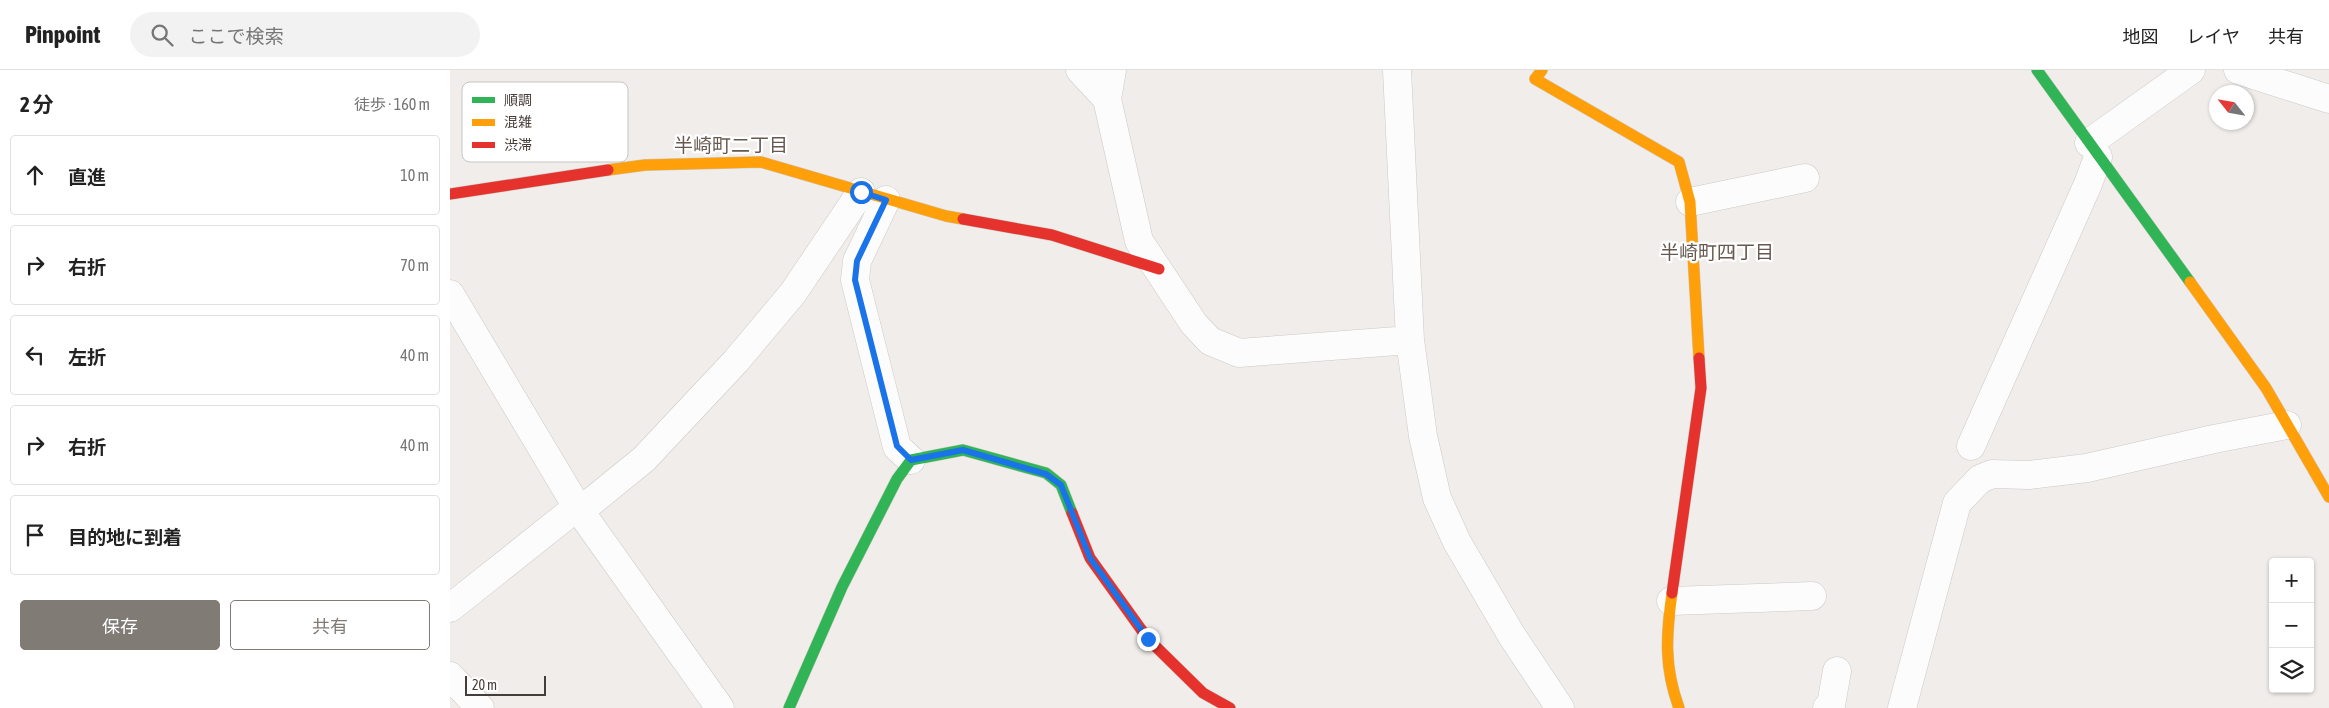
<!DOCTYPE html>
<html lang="ja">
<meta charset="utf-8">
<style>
body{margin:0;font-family:"Asap Condensed","Noto Sans JP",sans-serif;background:#f2f2f2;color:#222}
.controls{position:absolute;right:15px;bottom:15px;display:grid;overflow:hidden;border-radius:5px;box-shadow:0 1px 4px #0004}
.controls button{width:45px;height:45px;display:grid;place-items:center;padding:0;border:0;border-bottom:1px solid #e0e0e0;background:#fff;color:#222;font:25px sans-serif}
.compass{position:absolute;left:1759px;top:15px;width:45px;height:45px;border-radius:50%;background:#fff;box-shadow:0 1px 4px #0004;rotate:301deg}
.scale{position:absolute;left:15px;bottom:12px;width:81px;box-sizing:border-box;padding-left:5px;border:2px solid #453d37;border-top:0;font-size:14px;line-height:18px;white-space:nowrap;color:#453d37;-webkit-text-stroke:4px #fff;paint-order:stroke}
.stop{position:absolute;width:15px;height:15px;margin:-11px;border:4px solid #1a73e8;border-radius:50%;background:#fff}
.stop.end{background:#1a73e8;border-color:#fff;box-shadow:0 1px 5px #0008}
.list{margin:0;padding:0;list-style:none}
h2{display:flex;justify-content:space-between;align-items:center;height:65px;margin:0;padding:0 20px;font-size:21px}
h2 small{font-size:16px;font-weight:400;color:#767676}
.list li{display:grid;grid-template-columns:32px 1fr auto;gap:15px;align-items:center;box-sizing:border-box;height:80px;margin:0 10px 10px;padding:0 10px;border:1px solid #e0e0e0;border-radius:5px}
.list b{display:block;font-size:19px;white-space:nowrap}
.list em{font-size:16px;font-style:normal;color:#767676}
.actions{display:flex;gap:10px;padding:15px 20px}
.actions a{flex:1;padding:11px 0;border:1px solid #817b76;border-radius:5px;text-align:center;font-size:18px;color:#817b76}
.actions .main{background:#817b76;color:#fff}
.icon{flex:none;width:28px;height:28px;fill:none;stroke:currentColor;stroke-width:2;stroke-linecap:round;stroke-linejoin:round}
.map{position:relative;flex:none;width:1879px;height:638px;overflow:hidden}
header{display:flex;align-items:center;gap:30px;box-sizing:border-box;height:70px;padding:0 25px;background:#fff;border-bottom:1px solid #e0e0e0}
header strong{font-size:24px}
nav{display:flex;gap:28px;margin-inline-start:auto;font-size:18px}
.search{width:350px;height:45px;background:#f2f2f2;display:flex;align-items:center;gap:12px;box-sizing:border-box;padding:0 18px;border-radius:28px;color:#767676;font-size:19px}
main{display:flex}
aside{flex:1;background:#fff}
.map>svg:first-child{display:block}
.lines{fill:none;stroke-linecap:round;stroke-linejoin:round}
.street-casing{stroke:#ccc9c7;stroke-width:29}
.fast-casing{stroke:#cec9c2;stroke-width:12}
.slow-casing{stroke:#cec9c2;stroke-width:12}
.jam-casing{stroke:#cec9c2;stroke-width:12}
.street{stroke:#fdfcfc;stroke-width:28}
.fast{stroke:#30b455;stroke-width:11}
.slow{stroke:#ff9f0a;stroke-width:11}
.jam{stroke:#e5322d;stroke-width:11}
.route{stroke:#1a73e8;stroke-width:6}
.labels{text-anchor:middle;stroke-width:4.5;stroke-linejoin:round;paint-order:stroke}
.neighbourhood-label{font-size:19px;fill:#675950;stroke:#fff}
.key{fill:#fff;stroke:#c7c5c3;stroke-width:1}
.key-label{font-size:14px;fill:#453d37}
</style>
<header>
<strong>Pinpoint</strong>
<div class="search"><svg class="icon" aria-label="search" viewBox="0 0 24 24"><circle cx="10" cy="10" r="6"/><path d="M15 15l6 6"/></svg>ここで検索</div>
<nav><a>地図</a><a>レイヤ</a><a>共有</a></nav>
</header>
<main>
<aside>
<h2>2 分<small>徒歩 · 160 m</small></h2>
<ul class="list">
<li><svg class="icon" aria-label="ahead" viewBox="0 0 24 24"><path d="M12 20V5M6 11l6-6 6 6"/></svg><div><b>直進</b></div><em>10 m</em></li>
<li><svg class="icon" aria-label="right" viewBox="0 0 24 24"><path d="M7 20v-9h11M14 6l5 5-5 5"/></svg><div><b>右折</b></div><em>70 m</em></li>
<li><svg class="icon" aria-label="left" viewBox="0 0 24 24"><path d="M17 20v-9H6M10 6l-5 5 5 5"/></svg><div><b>左折</b></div><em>40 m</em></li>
<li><svg class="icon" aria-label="right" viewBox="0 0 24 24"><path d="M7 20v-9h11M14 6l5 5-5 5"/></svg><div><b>右折</b></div><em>40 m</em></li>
<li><svg class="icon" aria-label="arrive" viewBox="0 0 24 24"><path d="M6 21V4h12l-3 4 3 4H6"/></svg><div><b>目的地に到着</b></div></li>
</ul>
<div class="actions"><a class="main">保存</a><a>共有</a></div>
</aside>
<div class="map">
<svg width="1879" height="638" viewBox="0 0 1879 638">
<rect width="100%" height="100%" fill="#f0edeb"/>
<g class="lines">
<!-- street casing -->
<g class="street-casing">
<path id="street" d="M630,0L657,29
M662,0L657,29L689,171L744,254L760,271L789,283L960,270
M947,0L960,270L973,366L987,428L1007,472L1062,566L1110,638
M1788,0L1879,29
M1639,73L1741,0
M436,130L407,191L405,210L447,377L461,390
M1240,132L1355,108
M0,224L127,437L270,638
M1521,376L1638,114L1648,87
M130,441L194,389L286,291L343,223L411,122
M1221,531L1362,526
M0,538L127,437
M0,606L30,638
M1377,638L1381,635L1387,601
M1452,638L1507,433L1530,409L1542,404L1579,405L1637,398L1764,369L1837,355"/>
</g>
<!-- fast casing -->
<g class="fast-casing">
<path id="fast" d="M1587,0L1740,212
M339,638L392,517L447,409L461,390L513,380L596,403L611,415L622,443"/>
</g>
<!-- slow casing -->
<g class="slow-casing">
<path id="slow" d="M1092,0L1085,9L1229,92L1240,132L1249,288
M158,100L195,95L311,92L496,146L513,149
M1740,212L1816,318L1879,427
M1222,523C1216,566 1214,597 1229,638"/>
</g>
<!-- jam casing -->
<g class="jam-casing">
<path id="jam" d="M0,124L158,100
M513,149L602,165L709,199
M622,443L640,488L698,569L753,623L780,638
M1222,523L1251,318L1249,288"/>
</g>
<!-- street -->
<use href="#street" class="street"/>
<!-- fast -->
<use href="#fast" class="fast"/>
<!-- slow -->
<use href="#slow" class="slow"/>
<!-- jam -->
<use href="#jam" class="jam"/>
</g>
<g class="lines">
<!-- route -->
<path class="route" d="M411,122L436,130L407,191L405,210L447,376L461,390L513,380L596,404L611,415L640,488L698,569"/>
</g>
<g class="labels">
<!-- neighbourhood labels -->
<g class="neighbourhood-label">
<text x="281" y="82">半崎町二丁目</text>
<text x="1267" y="189">半崎町四丁目</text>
</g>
</g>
<!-- legend -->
<rect x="12" y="12" width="166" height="80" rx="8" class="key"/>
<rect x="22" y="27" width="23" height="6" fill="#30b455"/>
<rect x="22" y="49" width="23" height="7" fill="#ff9f0a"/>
<rect x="22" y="72" width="23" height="6" fill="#e5322d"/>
<g class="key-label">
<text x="54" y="35">順調</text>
<text x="54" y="57">混雑</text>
<text x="54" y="80">渋滞</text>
</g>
</svg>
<div class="controls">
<button>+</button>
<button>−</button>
<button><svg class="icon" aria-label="layers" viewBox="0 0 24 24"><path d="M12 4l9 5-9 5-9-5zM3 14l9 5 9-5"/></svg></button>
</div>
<svg class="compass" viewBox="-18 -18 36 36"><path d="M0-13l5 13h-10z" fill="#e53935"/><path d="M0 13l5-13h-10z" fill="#767676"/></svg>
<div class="scale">20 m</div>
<div class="stop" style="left:411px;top:122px"></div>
<div class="stop end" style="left:698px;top:569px"></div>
</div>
</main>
